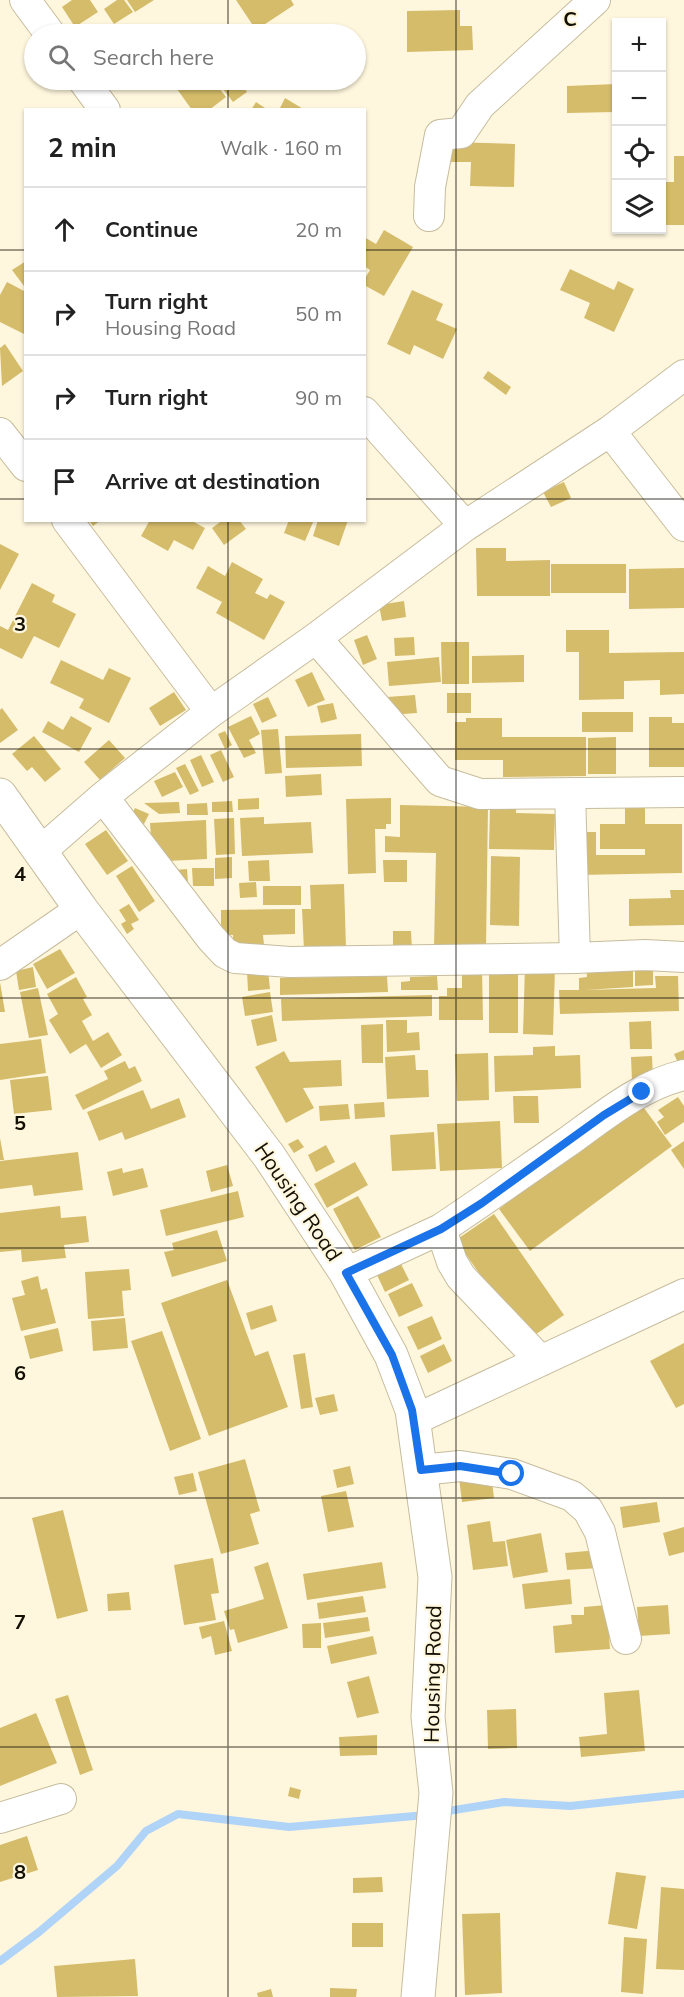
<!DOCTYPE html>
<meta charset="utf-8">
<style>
body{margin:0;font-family:Mulish,sans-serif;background:#f2f2f2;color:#222}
.controls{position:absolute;right:18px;top:18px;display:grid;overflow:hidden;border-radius:0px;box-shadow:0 2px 4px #0004}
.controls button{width:54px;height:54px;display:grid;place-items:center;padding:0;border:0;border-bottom:2px solid #e0e0e0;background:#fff;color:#222;font:30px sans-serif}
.stop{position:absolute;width:18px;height:18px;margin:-14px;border:4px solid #1a73e8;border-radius:50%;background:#fff}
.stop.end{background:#1a73e8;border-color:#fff;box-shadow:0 2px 6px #0008}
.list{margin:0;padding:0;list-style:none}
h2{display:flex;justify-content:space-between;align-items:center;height:78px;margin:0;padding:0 24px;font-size:26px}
h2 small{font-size:20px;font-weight:400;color:#767676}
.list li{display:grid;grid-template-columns:39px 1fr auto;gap:18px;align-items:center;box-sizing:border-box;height:84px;padding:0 24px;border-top:2px solid #e0e0e0}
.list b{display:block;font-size:22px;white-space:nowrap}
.list p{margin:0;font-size:20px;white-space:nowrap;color:#767676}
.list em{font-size:20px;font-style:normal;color:#767676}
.icon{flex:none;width:33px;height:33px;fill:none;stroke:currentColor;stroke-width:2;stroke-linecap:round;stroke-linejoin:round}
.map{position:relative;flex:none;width:684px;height:1997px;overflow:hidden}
.search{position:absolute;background:#fff;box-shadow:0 2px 4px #0004;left:24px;top:24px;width:342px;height:66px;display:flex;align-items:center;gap:15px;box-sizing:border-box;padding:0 21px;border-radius:33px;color:#767676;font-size:22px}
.panel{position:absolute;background:#fff;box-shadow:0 2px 4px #0004;left:24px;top:108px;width:342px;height:414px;border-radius:0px}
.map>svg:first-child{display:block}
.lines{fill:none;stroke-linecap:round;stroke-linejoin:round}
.stream{stroke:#b0d3f8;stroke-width:8}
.building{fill:#d5bc6b}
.street-casing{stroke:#c6bc9d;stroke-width:32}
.secondary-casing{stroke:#c6bc9d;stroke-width:35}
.street{stroke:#fff;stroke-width:30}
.secondary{stroke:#fff;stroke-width:33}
.route{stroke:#1a73e8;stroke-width:8}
.grid{fill:none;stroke:#120f05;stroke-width:1.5;stroke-opacity:0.55}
.labels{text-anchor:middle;stroke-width:4.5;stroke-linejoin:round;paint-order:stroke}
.street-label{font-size:21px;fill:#120f05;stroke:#fff7dd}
.grid-label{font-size:20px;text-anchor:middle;font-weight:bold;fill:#120f05;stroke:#fff7dd;stroke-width:4.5;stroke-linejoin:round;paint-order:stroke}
</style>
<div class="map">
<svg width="684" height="1997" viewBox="0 0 684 1997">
<rect width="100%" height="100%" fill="#fff7dd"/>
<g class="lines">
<!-- stream -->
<path class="stream" d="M442,1812L504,1802L570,1806L684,1794
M0,1961L39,1932L117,1866L146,1831L178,1814L289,1827L426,1815"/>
</g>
<!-- building -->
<path class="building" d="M72,0H90L98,12L75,27L62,7Z
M117,0H124L133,12L114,24L104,9Z
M127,0H154L135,12Z
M236,0H291L294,5L256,30Z
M460,10V26H472L473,50L407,52V11Z
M191,80H213L226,97L209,110H192L177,89Z
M216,80H249L242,85L247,92L233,102Z
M269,80H288L275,88Z
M616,84V112L567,113V86Z
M285,98L305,110H279Z
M256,102L268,110H251Z
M452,142L515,144L514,187L470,186L471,162H451Z
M674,156H684V225H665V210H662V182H674Z
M384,230L413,247L384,296L364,285V280L370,270L364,266V237L376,244Z
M26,261V285L24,286L12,270Z
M570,269L614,290L618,281L634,289L614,332L584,318L590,303L560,290Z
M7,282L26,292V335L0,322V295Z
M412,290L443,304L436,320L457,329L443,359L414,345L410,355L387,344Z
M5,344L23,371L2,386L0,348Z
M488,371L511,387L506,395L483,378Z
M564,482L571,498L551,507L543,492Z
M89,520H101L93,526Z
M150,520H190L205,528L193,550L174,540L168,551L141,536Z
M223,520H239L246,529L224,545L212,528Z
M289,520H314L305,541L284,533Z
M318,520H348L339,546L313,536Z
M0,544L19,554L0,590Z
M476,548H506V561L550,560V596H477Z
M232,562L263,579L255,593L267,599L270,594L285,602L264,640L216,613L222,602L196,588L208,566L225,576Z
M551,564H626V593H551Z
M684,568V608L629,609V569Z
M32,583L55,595L52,602L76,614L59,648L34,636L22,659L0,648V626L8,630Z
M404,601L406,617L382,621L379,605Z
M566,630H609V653L684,652V694L660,695V680L624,681V699L579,700V652H566Z
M367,635L377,659L363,665L354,640Z
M414,637L415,655L395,656L394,638Z
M441,642H469V684H442Z
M524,655V682L472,683V656Z
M439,657L441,682L389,686L387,662Z
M61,660L103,680L109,668L131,678L109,723L79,708L84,699L50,683Z
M312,672L325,700L308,707L295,680Z
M174,692L186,710L160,726L149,708Z
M447,693H471V713H447Z
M415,695L417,713L389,715L387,697Z
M268,697L277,716L262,723L253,704Z
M333,703L337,719L321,723L317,706Z
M2,708L18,730L0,743V710Z
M582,712H633V732H582Z
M71,716L92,728L79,752L42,732L48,721L63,730Z
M251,716L260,734L249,740L256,753L244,758L228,727Z
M649,717H672V723H684V767H649Z
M466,718H502V737H586V776L503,777V760H455V722H466Z
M278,729L282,773L265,774L261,730Z
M225,731L232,745L225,749L218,734Z
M361,734L362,766L286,768L285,736Z
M34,736L61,769L45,782L32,767L27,771L12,754Z
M616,737V774H588V738Z
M109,740L125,758L100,780L84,762Z
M221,750L234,777L223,782L210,755Z
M201,755L214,782L202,787L190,760Z
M185,764L199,791L190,795L176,768Z
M175,772L183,787L162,797L154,781Z
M321,774L322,795L286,797L285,776Z
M259,798V809L238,810V799Z
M391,798V824H386V829H375L376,873L348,874L346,799Z
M232,801L233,812H212V802Z
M179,802L180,813L159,814L144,803Z
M207,803L208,815H187V804Z
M400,805L488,807L486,948L434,947L436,853L385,852V836L400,837Z
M490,806H516V813L555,814L554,850L489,849Z
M135,808L149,814L142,828L128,822Z
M625,808H645V824H682V873L578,875V832H596V855H645V849H600V824H625Z
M264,817V824L311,822L313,853L242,856L240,818Z
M234,818L235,854L216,855L214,819Z
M206,820L207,859L167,861L152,851L150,823Z
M106,830L128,861L107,875L85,844Z
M491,856L520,857L519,926L490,925Z
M232,857V878L215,879V858Z
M269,860L270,881H249L248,861Z
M383,860H407V882H384Z
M132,866L155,901L139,912L116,876Z
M192,868H214V886H193Z
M187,869L188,882L176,883L175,870Z
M256,882L257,897L240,898L239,883Z
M344,884L346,948L304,950L302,909H311L310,885Z
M263,886H301V905H263Z
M670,890H684V925L629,926V899L671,898Z
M129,904L139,920L131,924L134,929L127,934L121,924L126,921L119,910Z
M295,909V934L263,935L264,945H233V935H221V910Z
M393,931H411L412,950H393Z
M60,949L75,973L47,989L33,964Z
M633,963V987L585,990L656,988L655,976H678L679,1011L560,1014L559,990H579V978L587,977L586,964Z
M525,966L555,967L553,1035L523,1034Z
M33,967L36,987L19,990L16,971Z
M482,968L483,1020H439V996H447V988H462V969Z
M268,970L270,989L248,991L247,972Z
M635,970H653V985L635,986Z
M489,973H518V1033H489Z
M387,976L388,992L280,995V978Z
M437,976L438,990H401V982L410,981V977Z
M76,977L87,997L83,999L92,1015L82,1021L93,1041L108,1032L122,1055L101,1068L86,1044L70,1054L49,1020L58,1014L47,994Z
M0,982L5,1012H0Z
M38,988L48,1035L29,1038L20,992Z
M270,992L273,1012L245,1016L242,997Z
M432,995V1016L282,1021L281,999Z
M272,1015L277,1041L257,1046L251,1020Z
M386,1020H407V1033L419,1032L420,1050L387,1052Z
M651,1021L652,1049H630L629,1022Z
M383,1024V1063H362L361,1025Z
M41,1039L46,1073L0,1080V1044Z
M555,1046V1056L580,1055L581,1088L495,1092L494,1056L533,1055V1047Z
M684,1050V1071L682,1072L674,1054Z
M284,1051L290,1062L341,1060L342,1086L303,1088L314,1108L286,1123L255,1067Z
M488,1053L489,1100L457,1101L455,1054Z
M415,1055L416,1070H428L429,1097L387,1099L385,1057Z
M652,1056L653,1080L632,1081L631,1057Z
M125,1061L129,1069L135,1066L142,1081L83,1110L75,1095L108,1079L104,1071Z
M48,1076L52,1110L14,1114L10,1080Z
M143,1090L151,1109L179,1098L186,1117L125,1140L122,1132L99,1141L87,1112Z
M513,1096H538L539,1123H514Z
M678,1097L684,1106V1122L665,1135L657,1122L664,1117L658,1110Z
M384,1102L385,1117L355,1119L354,1104Z
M348,1104L350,1119L320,1121L319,1106Z
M641,1104L672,1146L530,1251L499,1209Z
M500,1121L502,1168L440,1171L437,1124Z
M434,1132L436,1169L392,1171L390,1135Z
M0,1138L4,1160H0Z
M298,1139L304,1147L294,1153L288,1144Z
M684,1141V1169L671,1150Z
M326,1145L335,1162L316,1172L308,1155Z
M78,1152L83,1190L34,1196L32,1185L0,1189V1161Z
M355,1162L368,1185L327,1208L314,1184Z
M227,1165L233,1186L211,1192L206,1171Z
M122,1168L123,1173L143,1168L148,1187L113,1196L107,1172Z
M238,1191L244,1217L166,1236L160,1210Z
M358,1196L381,1237L355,1250L333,1209Z
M60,1206L61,1218L86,1216L89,1242L64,1245L66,1258L22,1262L21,1250L0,1252V1213Z
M494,1214L564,1315L526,1341L456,1240Z
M217,1230L227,1261L172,1277L164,1252L174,1250L172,1243Z
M401,1264L409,1280L385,1292L377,1275Z
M129,1269L131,1290L122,1291L124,1316L88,1319L85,1272Z
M38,1276L41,1290L47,1288L56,1323L21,1331L12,1298L25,1295L21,1281Z
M227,1280L255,1356L268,1351L288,1407L209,1436L161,1303Z
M412,1283L423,1306L399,1317L388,1294Z
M272,1305L277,1321L251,1330L246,1313Z
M432,1316L442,1339L418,1350L407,1327Z
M125,1318L128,1348L93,1351L91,1321Z
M58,1328L63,1351L30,1359L24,1336Z
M162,1331L201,1439L170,1451L131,1341Z
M684,1343V1404L676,1408L650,1361Z
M444,1344L452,1361L428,1373L420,1356Z
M305,1353L313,1407L301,1409L293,1355Z
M334,1394L338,1411L320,1415L315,1398Z
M245,1459L260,1511L250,1514L259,1544L221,1554L198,1472Z
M350,1466L354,1484L337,1488L333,1470Z
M193,1473L197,1491L179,1495L174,1477Z
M491,1474L494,1498L462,1502L459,1478Z
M346,1491L354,1527L328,1532L321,1496Z
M657,1502L660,1522L623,1528L620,1507Z
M63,1510L88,1611L57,1619L32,1518Z
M490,1521L493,1542L505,1541L508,1566L473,1570L467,1525Z
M684,1527V1552L669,1556L663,1533Z
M541,1533L548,1572L513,1578L506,1540Z
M598,1550L600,1568L567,1570L565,1553Z
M213,1558L219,1593L211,1594L216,1620L184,1625L174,1565Z
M268,1562L288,1628L238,1643L234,1629L230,1630L224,1611L264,1599L254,1567Z
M382,1562L386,1588L307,1600L303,1574Z
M570,1579L572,1604L525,1609L522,1584Z
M129,1592L131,1610L108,1611L107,1594Z
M363,1596L366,1612L319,1619L317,1603Z
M607,1605L610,1649L555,1653L553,1626L572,1624L571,1615H584V1607Z
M668,1605L670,1634L639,1636L637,1607Z
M368,1617L370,1631L325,1638L323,1623Z
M224,1621L232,1651L215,1655L211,1636L202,1639L199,1627Z
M321,1623V1648H303L302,1624Z
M373,1636L377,1654L331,1664L327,1646Z
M369,1676L379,1713L357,1718L347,1682Z
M639,1690L645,1751L581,1757L579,1737L607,1734L604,1693Z
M68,1695L93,1770L80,1775L55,1699Z
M516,1709L517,1748L488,1749L487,1710Z
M36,1713L57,1763L0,1786V1728Z
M377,1735V1755L340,1756L339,1737Z
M290,1787L301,1790L299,1799L288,1796Z
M27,1836L38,1870L0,1882V1845Z
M616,1872L646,1876L637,1929L608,1924Z
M382,1877L383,1892L353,1893V1878Z
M661,1887L684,1889V1970L656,1969Z
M500,1913L502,1993L465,1995L462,1914Z
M352,1923H383V1947H352Z
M624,1937L647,1939L643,1994L621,1992Z
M135,1959L138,1996L57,1997L54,1966Z
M330,1988L357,1989L356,1997H330Z
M271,1989L273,1997H258L257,1993Z"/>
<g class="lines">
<!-- street casing -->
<g class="street-casing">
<path id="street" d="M25,0L50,34
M83,80L105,110
M429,216L430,187L440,135L461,133L480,105L595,0
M610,431L684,526
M0,433L26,466
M67,520L211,712
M465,526L610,431L684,375
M316,638L440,781L480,794L684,792
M570,793L575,958
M103,797L211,938L225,953L235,958L290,962L575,958L645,955L684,957
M41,851L103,797L211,712L316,638L465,526L364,412
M0,965L81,909
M346,1273L441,1229
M541,1361L461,1277L452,1262L441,1229C483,1201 524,1172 566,1143C601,1118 640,1085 684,1075
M414,1420L684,1294
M421,1470L460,1466L512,1474L572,1496L588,1510L600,1532L626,1639
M0,1818L61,1799"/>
</g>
<!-- secondary casing -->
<g class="secondary-casing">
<path id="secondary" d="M0,795L81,909L269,1156L346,1273L391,1355L412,1410L435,1577L428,1717L436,1793L418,1997"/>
</g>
<!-- street -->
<use href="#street" class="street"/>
<!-- secondary -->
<use href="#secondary" class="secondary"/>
</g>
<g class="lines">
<!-- route -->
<path class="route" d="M512,1474L460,1466L421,1470L412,1410L392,1355L346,1273L441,1229L482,1203L604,1115L642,1092"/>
</g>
<!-- grid -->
<path class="grid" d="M228,0V34M456,0V1997M228,80V110M0,250H26M364,250H684M0,499H26M364,499H684M228,520V1997M0,749H684M0,998H684M0,1248H684M0,1498H684M0,1747H684"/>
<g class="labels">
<!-- street labels -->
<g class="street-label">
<text transform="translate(298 1202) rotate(56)" y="7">Housing Road</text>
<text transform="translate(433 1674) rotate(-89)" y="7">Housing Road</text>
</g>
</g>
<g class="grid-label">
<text x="570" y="26">C</text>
<text x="20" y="631">3</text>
<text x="20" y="881">4</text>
<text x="20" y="1130">5</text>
<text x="20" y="1380">6</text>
<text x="20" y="1629">7</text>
<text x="20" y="1879">8</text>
</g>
</svg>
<div class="controls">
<button>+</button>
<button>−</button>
<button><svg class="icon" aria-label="locate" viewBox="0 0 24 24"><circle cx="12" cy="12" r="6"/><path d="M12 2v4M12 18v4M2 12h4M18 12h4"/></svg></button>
<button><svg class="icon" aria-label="layers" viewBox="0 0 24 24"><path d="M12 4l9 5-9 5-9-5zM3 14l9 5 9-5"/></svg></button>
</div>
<div class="stop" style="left:512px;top:1474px"></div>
<div class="stop end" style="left:642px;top:1092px"></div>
<div class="search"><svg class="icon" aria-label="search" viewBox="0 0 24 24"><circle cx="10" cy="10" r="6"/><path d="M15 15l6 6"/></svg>Search here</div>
<section class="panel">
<h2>2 min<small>Walk · 160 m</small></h2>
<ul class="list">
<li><svg class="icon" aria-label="ahead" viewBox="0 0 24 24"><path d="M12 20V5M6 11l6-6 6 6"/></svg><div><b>Continue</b></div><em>20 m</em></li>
<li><svg class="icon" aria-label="right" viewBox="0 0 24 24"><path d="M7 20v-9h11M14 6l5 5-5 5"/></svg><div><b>Turn right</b><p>Housing Road</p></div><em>50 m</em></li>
<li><svg class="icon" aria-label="right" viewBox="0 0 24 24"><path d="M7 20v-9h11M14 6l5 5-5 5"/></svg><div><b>Turn right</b></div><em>90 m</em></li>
<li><svg class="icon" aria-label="arrive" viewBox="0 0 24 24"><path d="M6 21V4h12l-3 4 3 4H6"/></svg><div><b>Arrive at destination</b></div></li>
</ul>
</section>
</div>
